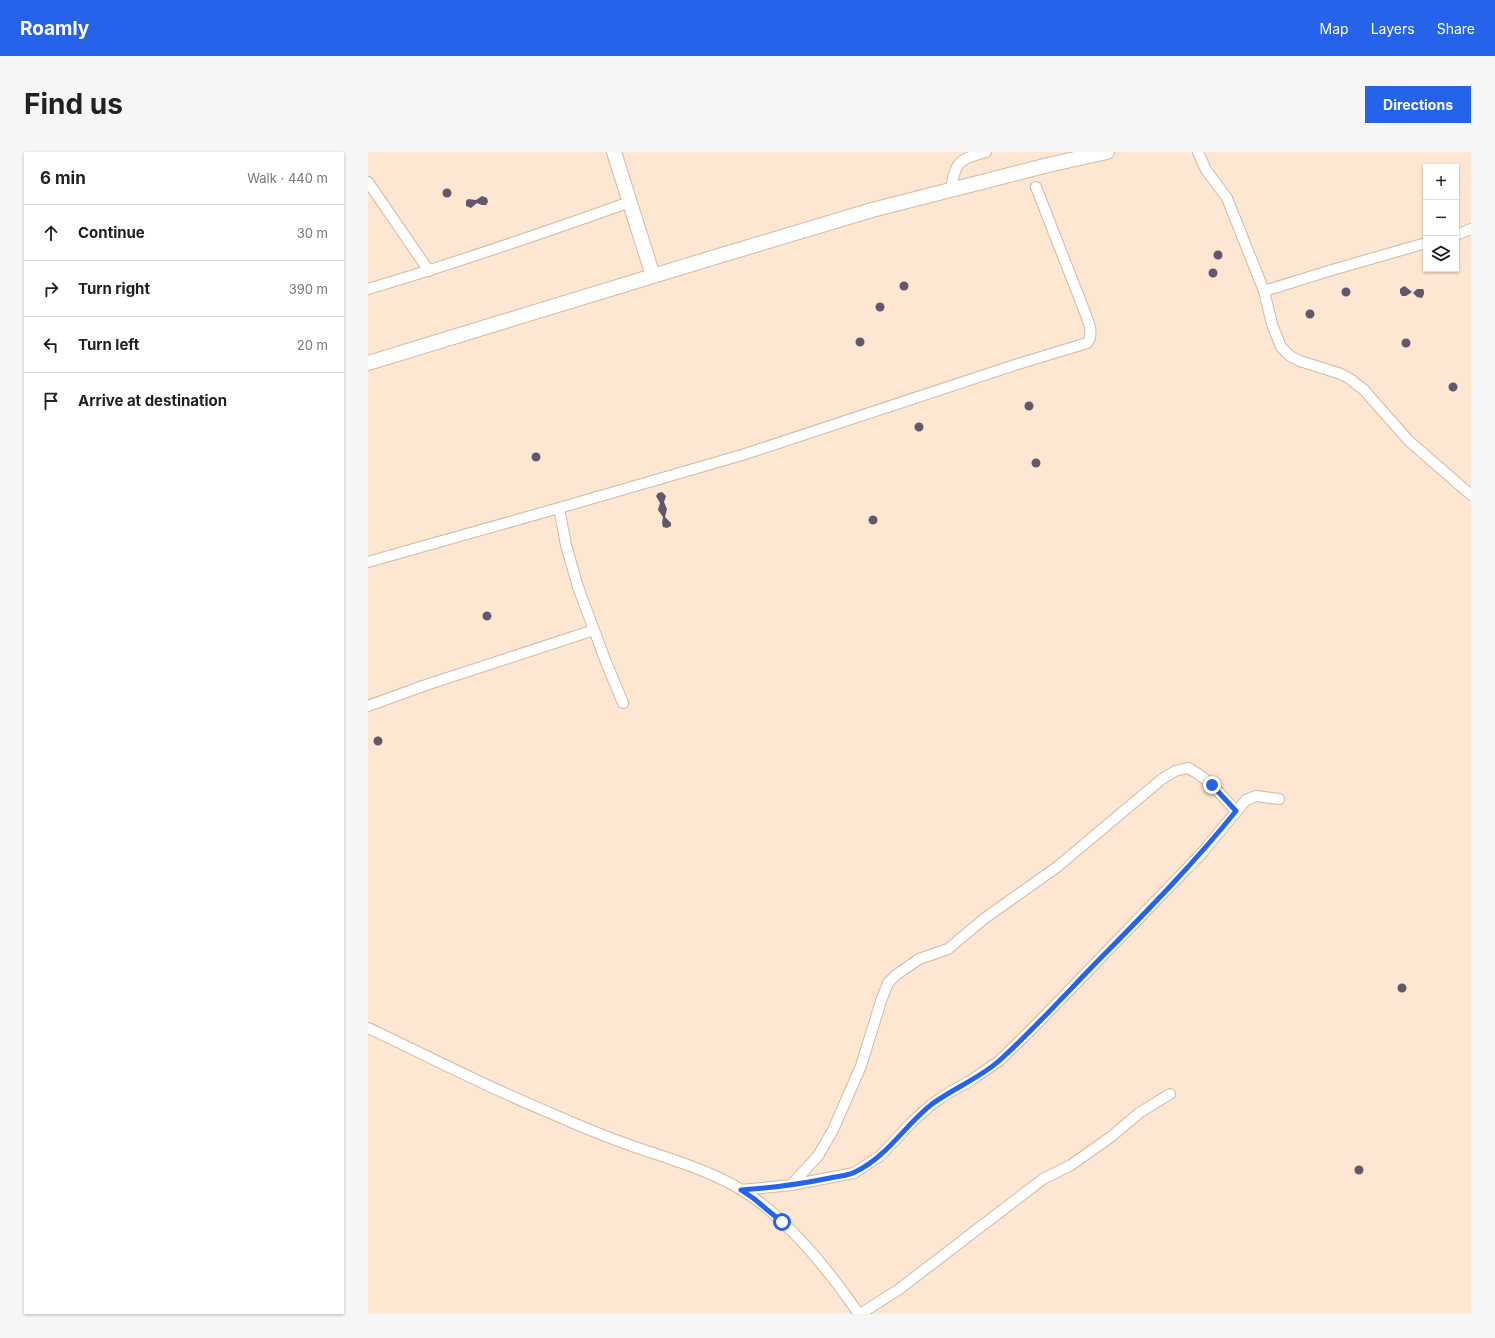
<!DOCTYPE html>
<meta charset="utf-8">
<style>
body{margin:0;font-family:Inter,sans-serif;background:#f6f6f6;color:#202124}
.controls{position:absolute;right:12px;top:12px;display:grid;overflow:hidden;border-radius:0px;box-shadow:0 1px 3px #0004}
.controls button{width:36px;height:36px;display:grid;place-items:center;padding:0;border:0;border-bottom:1px solid #e0e0e0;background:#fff;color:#202124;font:20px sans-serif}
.stop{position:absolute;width:12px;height:12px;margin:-9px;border:3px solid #2563eb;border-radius:50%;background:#fff}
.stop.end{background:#2563eb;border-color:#fff;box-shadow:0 1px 4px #0008}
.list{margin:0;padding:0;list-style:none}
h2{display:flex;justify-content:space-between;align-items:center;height:52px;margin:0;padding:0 16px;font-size:17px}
h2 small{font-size:13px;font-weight:400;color:#757577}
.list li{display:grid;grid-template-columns:26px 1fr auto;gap:12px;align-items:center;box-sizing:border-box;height:56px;padding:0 16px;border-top:1px solid #e0e0e0}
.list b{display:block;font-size:15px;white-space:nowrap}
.list em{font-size:13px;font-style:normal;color:#757577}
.icon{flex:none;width:22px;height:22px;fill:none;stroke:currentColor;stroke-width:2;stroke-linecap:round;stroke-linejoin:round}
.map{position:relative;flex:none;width:1103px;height:1162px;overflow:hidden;border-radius:0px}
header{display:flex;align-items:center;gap:24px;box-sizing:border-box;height:56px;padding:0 20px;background:#2563eb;color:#fff}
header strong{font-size:19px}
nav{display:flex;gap:22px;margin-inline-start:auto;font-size:14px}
.intro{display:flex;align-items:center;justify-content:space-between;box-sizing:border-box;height:96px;padding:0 24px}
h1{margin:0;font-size:28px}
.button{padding:10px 18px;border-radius:0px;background:#2563eb;color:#fff;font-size:14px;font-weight:700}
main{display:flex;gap:24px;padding:0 24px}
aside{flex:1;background:#fff;border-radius:0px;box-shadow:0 1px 3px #0004}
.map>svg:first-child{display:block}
.building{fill:#62576c}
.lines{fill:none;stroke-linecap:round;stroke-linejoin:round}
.street-casing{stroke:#d0baa6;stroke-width:12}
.secondary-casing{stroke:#d0baa6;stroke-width:16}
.street{stroke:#fff;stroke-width:10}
.secondary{stroke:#fff;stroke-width:14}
.route{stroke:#2563eb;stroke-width:5}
</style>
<header>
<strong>Roamly</strong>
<nav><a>Map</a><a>Layers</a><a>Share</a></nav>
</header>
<div class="intro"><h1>Find us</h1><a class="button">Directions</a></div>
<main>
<aside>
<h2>6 min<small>Walk · 440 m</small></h2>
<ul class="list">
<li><svg class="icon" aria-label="ahead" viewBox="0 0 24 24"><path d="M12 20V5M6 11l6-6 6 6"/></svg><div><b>Continue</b></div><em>30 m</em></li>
<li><svg class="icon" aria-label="right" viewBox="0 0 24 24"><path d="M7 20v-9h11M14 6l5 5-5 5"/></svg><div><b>Turn right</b></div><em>390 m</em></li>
<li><svg class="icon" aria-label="left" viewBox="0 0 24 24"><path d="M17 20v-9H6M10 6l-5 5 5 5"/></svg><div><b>Turn left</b></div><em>20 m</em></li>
<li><svg class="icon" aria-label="arrive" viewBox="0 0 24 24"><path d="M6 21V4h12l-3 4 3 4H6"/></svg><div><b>Arrive at destination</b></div></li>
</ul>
</aside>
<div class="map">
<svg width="1103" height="1162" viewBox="0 0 1103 1162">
<rect width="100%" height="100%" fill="#fde6d2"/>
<!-- building -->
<path class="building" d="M74.5 41a4.5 4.5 0 1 1 9 0a4.5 4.5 0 1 1-9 0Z
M114,44L119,46L120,50L118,53H114L109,51L103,56L98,54V49L100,47L108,48Z
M845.5 103a4.5 4.5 0 1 1 9 0a4.5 4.5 0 1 1-9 0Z
M840.5 121a4.5 4.5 0 1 1 9 0a4.5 4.5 0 1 1-9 0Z
M531.5 134a4.5 4.5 0 1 1 9 0a4.5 4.5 0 1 1-9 0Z
M1036,134L1038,135L1044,140L1038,144H1034L1032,141V137Z
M973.5 140a4.5 4.5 0 1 1 9 0a4.5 4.5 0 1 1-9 0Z
M1049,137H1055L1056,139V142L1054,146L1049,145L1045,141Z
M507.5 155a4.5 4.5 0 1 1 9 0a4.5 4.5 0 1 1-9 0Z
M937.5 162a4.5 4.5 0 1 1 9 0a4.5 4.5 0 1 1-9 0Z
M487.5 190a4.5 4.5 0 1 1 9 0a4.5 4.5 0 1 1-9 0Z
M1033.5 191a4.5 4.5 0 1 1 9 0a4.5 4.5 0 1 1-9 0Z
M1080.5 235a4.5 4.5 0 1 1 9 0a4.5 4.5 0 1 1-9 0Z
M656.5 254a4.5 4.5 0 1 1 9 0a4.5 4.5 0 1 1-9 0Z
M546.5 275a4.5 4.5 0 1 1 9 0a4.5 4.5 0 1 1-9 0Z
M163.5 305a4.5 4.5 0 1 1 9 0a4.5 4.5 0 1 1-9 0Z
M663.5 311a4.5 4.5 0 1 1 9 0a4.5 4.5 0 1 1-9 0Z
M294,340L298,344L296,350L299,357L297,365L303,371V374L299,376L295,375L294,371L295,365L290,358L292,351L288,344L290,341Z
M500.5 368a4.5 4.5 0 1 1 9 0a4.5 4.5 0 1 1-9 0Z
M114.5 464a4.5 4.5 0 1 1 9 0a4.5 4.5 0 1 1-9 0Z
M5.5 589a4.5 4.5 0 1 1 9 0a4.5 4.5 0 1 1-9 0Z
M1029.5 836a4.5 4.5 0 1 1 9 0a4.5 4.5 0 1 1-9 0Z
M986.5 1018a4.5 4.5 0 1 1 9 0a4.5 4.5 0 1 1-9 0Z"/>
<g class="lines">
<!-- street casing -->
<g class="street-casing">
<path id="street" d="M830,0L838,18L859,46L896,139L904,172L913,195L922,204L932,209L973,222L982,227L996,238L1041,289L1103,343
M0,30L61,119
M583,38C587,10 591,7 618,0
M1088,83L1103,77
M0,137C88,111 175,81 262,50
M896,139L964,118L1058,91
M191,356L198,393L210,435L238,510L255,551
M0,410L191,356L374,303L650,212L719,191C726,183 721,172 718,163L668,35
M0,554L55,534L226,478
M0,876C60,904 119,935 180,960C209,973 238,985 267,995C308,1009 351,1021 386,1046C428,1077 462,1120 491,1162
M423,1033L450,1004L465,978L493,914L513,849L520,831L528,823L551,807L580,797L617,766L689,715L794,627L807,619L820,616C839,625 853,643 868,659
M373,1038L423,1033L486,1021L512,1004L546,968L564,952L582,940L602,929L631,909L662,879L833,702L878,648L888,644L911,647
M492,1162L530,1138L675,1027L703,1013L744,984L771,961L802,942"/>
</g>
<!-- secondary casing -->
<g class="secondary-casing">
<path id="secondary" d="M246,0L285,124
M0,211L334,109L504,58L680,13L739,0"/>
</g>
<!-- street -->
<use href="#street" class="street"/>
<!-- secondary -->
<use href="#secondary" class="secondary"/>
</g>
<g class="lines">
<!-- route -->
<path class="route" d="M414,1070L385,1046L373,1038C403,1036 433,1032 462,1026C470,1024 480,1024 487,1020C519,1005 537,973 564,952C586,936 612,926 632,908C664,879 693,847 723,816C773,765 823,715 868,659L844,633"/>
</g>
</svg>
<div class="controls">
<button>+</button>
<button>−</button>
<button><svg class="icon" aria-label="layers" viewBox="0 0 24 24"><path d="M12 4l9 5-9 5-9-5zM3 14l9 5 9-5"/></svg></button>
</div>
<div class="stop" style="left:414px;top:1070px"></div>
<div class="stop end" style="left:844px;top:633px"></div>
</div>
</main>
